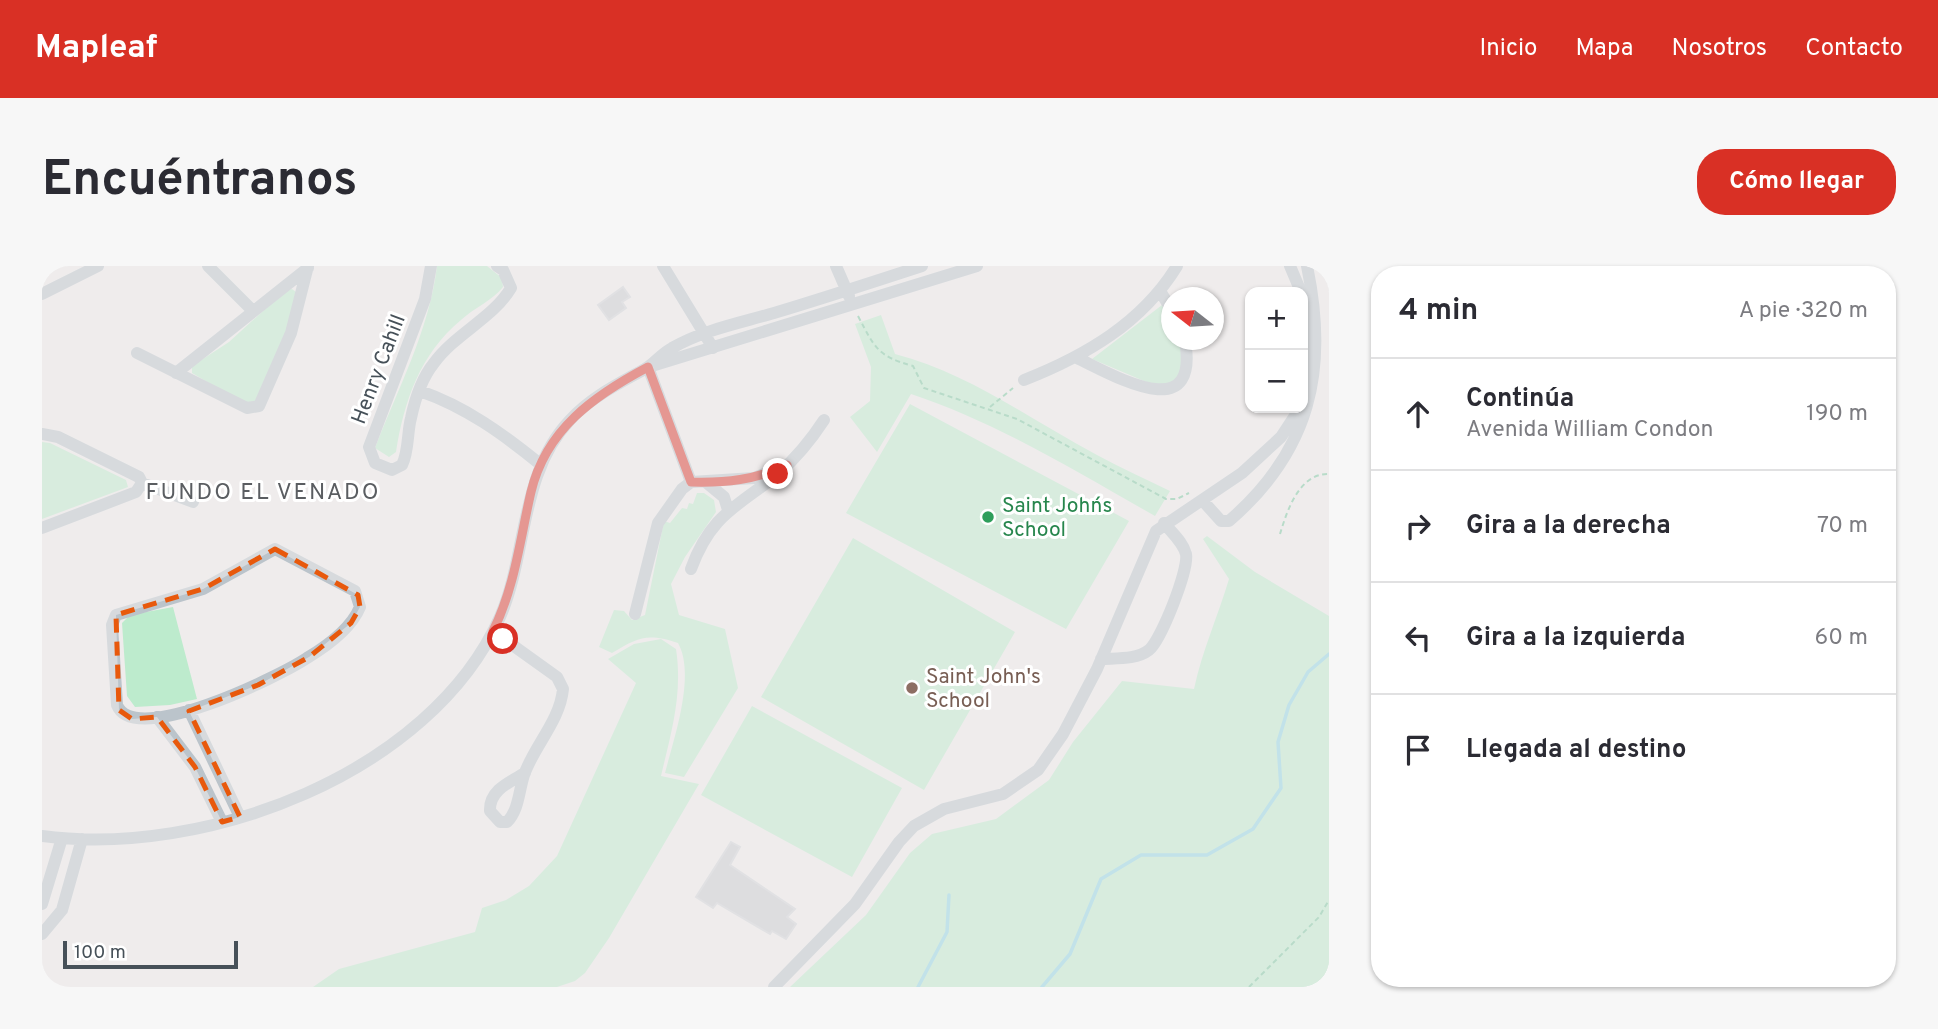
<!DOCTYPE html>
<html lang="es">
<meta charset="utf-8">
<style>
body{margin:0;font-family:Overpass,sans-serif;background:#f7f7f7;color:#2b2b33}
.controls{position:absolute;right:21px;top:21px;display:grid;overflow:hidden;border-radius:14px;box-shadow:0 2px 5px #0004}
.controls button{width:63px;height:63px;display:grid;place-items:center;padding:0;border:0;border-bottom:2px solid #e1e1e2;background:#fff;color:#2b2b33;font:35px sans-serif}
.compass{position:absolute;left:1119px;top:21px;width:63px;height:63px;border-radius:50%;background:#fff;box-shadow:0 2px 5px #0004;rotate:287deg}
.scale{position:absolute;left:21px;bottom:18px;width:175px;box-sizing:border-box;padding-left:7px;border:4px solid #465058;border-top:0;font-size:19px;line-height:24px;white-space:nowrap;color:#465058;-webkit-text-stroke:5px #fff;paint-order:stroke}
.stop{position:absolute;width:21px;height:21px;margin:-16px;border:5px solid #d93025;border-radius:50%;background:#fff}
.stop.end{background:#d93025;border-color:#fff;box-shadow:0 2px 7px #0008}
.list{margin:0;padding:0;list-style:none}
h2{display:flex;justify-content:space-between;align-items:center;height:91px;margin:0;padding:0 28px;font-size:30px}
h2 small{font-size:23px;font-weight:400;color:#7c7c81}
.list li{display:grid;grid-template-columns:46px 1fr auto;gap:21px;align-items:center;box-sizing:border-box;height:112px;padding:0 28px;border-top:2px solid #e1e1e2}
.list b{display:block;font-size:26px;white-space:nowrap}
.list p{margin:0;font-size:23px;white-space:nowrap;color:#7c7c81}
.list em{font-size:23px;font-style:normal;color:#7c7c81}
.icon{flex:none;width:38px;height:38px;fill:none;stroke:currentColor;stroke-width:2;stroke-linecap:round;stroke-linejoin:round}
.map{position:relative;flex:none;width:1287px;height:721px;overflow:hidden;border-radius:28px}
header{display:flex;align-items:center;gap:42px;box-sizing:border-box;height:98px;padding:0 35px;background:#d93025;color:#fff}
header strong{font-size:33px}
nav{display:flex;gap:38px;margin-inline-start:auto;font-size:24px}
.intro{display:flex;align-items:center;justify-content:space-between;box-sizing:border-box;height:168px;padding:0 42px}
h1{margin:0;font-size:49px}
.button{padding:18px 32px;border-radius:28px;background:#d93025;color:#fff;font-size:24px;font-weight:700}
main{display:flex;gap:42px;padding:0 42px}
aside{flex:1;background:#fff;border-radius:28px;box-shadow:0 2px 5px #0004}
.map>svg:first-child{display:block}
.green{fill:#bdebcd}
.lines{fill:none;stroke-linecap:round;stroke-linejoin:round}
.stream{stroke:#8cd5e5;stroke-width:3.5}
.building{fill:#c7c9cf;stroke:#d1d3d8;stroke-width:2}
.path{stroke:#77c69d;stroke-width:2;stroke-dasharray:5 3.5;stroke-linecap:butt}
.minor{stroke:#bbc4cb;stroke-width:12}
.route{stroke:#d93025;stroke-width:9}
.marked{fill:none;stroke:#e8590c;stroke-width:5;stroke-dasharray:14 9;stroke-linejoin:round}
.leisure-dot{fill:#2e9e5b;stroke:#fff;stroke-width:2.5}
.education-dot{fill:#8d6e63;stroke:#fff;stroke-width:2.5}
.labels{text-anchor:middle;stroke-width:6;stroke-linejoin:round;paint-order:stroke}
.street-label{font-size:21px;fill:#465058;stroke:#fff}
.leisure-label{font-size:21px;fill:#27864d;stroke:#fff;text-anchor:start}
.education-label{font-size:21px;fill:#785e54;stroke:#fff;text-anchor:start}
.neighbourhood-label{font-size:23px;letter-spacing:2px;fill:#5a5d61;stroke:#fff}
</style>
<header>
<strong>Mapleaf</strong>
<nav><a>Inicio</a><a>Mapa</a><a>Nosotros</a><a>Contacto</a></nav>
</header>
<div class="intro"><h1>Encuéntranos</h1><a class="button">Cómo llegar</a></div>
<main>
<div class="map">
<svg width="1287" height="721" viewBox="0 0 1287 721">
<rect width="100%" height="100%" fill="#efecec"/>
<!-- green -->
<path class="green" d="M395,0H445L460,12L461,21C451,34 432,42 419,54C378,88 362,135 354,186L347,191L333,182C356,122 387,65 395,0Z
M250,23L254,26L245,64L214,135L201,137L150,107V100L187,76L244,24Z
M1120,39L1129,60V74H1136L1143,89L1137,110L1126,120L1109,118L1050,93Z
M839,49L853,88C927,107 989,154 1055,189C1079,202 1104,213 1128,225L1113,250C1035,206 954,156 869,128L835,186L808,151L828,135L829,101L813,58Z
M868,138L1087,255L1024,363L804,247Z
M0,176L8,177L84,214L86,221L0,253Z
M655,227H662L672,234L674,246L643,291L629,318L637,349L683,363L696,422L642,511L623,507C632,472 654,409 636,377C605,367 597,371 570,387L557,381L572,344L582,345L590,354L603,349L622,255L628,257L640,242L645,243L647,237L651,238Z
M1165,270L1213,306L1287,350V721H748L824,649L868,587L890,568L954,553L1007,514L1031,476L1080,415L1152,423C1160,385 1176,350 1187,313L1161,273Z
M811,272L973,366L882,524L719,431Z
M131,341L155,433L128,439L93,441L85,430L80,357L88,349Z
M619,373L634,383C641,428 629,467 619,510L657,518L567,672L543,707L533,715L515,721H271L297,703L433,666L440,642L464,634L487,620L515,590L594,417L566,393L592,378Z
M710,440L860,522L810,611L659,529Z"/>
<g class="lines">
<!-- stream -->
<path class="stream" d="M876,721L905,666L907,629
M1000,721L1028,688L1059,613L1099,589H1165L1211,563L1239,522L1236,476L1247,439L1266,406L1287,388"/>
</g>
<!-- building -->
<path class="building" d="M581,21L588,31L580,36L584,42L567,54L556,39Z
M689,576L698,581L688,599L753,643L745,651L754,658L744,673L730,665L728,668L675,637L671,642L654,631Z"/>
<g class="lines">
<!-- path -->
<path class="path" d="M816,50C833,82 835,90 871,100L882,122L975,153L1124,233H1135L1147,227
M948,141L971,122
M1238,268C1245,245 1257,207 1287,208
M1207,721L1277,651L1287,634"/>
<!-- minor -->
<path class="minor" d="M166,0L211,45
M389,0L383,33L327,181L333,197L350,204L360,199C367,185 365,167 369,152C373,133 380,112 392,97C413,68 451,52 469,22L461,4L455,0
M621,0L671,82
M794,0L807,30
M1248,0L1259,26
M1118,25L1129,43
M0,28L56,0
M1261,32L1270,84L1261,134
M95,87L205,142L217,140L249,67L266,0
M1035,92C1073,110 1158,161 1143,74
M613,99L935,0
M606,101L649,216
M134,107L266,2
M982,114C1043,90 1100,57 1135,0
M378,125C424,141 461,168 498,198
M0,168L16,171L97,211L100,217L151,236
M665,217L682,231L686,244
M1161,235L1179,255H1187C1268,185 1287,105 1265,0
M0,262L94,226L100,217
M233,283L313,325L318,341C309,363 285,380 265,392C238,410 92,482 75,439L70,359L74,349L161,323Z
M649,303C669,248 695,241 736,208C754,192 769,174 782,154
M593,348L616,257L640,223L649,216L712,212L745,199
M451,365L515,411L521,423C518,455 492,480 482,509C477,524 477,544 465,556H458L448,545C447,524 468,516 483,507
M1059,393C1075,392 1094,394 1107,384C1119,374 1147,304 1144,288C1141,276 1130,267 1122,257
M147,444L198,551
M115,451L153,501L180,556
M0,570C162,592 388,508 458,351C486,287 477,208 528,154C549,131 576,118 603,103C613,97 620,87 630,82C661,64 698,57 732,47C782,32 831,16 880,0
M0,638L20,572
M0,668L20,644L40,573
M732,721L813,638L857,576L872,560L902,543L961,528L996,504L1021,468L1055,403L1114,265L1200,207L1239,171L1258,142"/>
</g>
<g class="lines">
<!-- route -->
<path class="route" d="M461,373L451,365C473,321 478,273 489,226C504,163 553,129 606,101L649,216C683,217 714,214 745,199L736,208"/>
</g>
<!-- marked area -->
<path d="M0 0H1287V721H0ZM233,283L316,329L318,341L309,357L267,391L216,419L147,445L198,551L180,556L153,501L115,451L90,453L77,444L74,349L161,323Z" fill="#efecec" fill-opacity=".55" fill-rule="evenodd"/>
<path class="marked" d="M233,283L316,329L318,341L309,357L267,391L216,419L147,445L198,551L180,556L153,501L115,451L90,453L77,444L74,349L161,323Z"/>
<!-- markers -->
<circle class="leisure-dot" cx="946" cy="251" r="7"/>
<circle class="education-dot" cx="870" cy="422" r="7"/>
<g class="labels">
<!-- street labels -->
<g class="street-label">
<text transform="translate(336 103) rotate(-69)" y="7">Henry Cahill</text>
</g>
<!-- leisure labels -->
<g class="leisure-label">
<text x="960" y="246">Saint John´s<tspan x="960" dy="24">School</tspan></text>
</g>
<!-- education labels -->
<g class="education-label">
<text x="884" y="417">Saint John's<tspan x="884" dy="24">School</tspan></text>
</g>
<!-- neighbourhood labels -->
<g class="neighbourhood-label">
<text x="221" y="233">FUNDO EL VENADO</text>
</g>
</g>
</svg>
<div class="controls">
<button>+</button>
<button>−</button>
</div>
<svg class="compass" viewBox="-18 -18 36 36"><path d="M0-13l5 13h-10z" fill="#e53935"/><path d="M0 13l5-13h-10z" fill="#7c7c81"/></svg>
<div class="scale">100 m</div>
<div class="stop" style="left:461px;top:373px"></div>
<div class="stop end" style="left:736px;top:208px"></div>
</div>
<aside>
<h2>4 min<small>A pie · 320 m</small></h2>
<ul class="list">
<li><svg class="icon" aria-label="ahead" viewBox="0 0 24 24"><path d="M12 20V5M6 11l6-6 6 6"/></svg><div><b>Continúa</b><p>Avenida William Condon</p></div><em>190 m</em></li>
<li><svg class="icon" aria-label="right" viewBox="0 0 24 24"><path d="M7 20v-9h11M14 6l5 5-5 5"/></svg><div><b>Gira a la derecha</b></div><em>70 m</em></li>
<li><svg class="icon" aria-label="left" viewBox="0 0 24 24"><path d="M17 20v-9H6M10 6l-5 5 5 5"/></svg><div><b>Gira a la izquierda</b></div><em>60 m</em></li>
<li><svg class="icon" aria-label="arrive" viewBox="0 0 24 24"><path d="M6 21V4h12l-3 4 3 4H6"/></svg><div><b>Llegada al destino</b></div></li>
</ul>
</aside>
</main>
